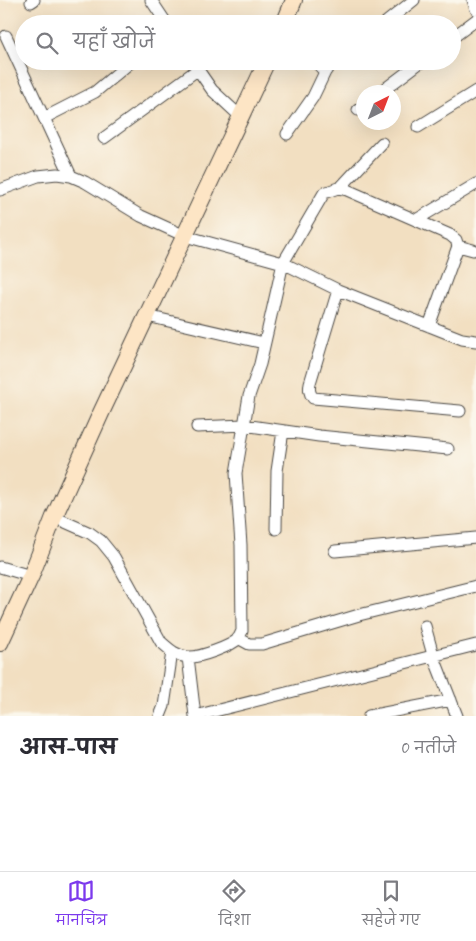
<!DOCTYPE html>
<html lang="hi">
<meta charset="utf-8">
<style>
body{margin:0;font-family:Mynerve,"Playpen Sans Deva",sans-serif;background:#f2f2f3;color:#2b2b33}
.compass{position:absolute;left:356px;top:85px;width:45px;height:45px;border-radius:50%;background:#fff;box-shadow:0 5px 20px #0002;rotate:42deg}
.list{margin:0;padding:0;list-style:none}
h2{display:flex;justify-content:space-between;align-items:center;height:65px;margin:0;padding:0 20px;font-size:21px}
h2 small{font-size:16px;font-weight:400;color:#7c7c81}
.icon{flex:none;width:28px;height:28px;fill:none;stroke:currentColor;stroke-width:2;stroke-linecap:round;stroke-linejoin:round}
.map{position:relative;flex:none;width:476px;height:716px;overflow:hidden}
.search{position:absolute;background:#fff;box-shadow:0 5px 20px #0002;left:15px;right:15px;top:15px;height:55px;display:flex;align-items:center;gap:12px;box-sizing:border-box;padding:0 18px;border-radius:28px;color:#7c7c81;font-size:19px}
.sheet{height:155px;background:#fff}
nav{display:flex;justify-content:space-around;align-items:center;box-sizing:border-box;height:70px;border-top:1px solid #e1e1e2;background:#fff;font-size:14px;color:#7c7c81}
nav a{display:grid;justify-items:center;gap:2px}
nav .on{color:#7c3aed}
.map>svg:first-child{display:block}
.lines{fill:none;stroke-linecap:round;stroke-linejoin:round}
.street-casing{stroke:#494642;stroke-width:13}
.secondary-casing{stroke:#494642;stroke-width:18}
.street{stroke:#fff;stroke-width:11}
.secondary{stroke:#fde5c5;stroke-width:16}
</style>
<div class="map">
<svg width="476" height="716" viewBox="0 0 476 716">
<rect width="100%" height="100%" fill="#fbf7ec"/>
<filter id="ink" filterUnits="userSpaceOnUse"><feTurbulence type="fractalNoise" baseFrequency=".02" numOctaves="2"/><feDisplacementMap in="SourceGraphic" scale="10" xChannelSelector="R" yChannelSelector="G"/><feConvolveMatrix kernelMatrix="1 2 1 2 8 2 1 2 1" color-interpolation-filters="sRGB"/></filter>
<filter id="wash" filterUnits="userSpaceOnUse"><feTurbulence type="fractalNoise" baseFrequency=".0096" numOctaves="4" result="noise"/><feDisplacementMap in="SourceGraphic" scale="20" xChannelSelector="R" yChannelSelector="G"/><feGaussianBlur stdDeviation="1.12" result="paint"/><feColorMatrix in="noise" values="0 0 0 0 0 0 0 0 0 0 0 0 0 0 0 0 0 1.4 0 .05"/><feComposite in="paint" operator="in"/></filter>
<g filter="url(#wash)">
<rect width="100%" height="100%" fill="#f2dfc1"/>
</g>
<g filter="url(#ink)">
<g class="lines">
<!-- street casing -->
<g class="street-casing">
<path id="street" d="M151,0L167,24
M473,0L476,9
M31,2L34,0
M384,24L414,0
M6,36L71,176
M452,38L476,20
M192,61L212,90L241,117
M325,72L333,61
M381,92L422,61
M358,110L364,106
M44,118L95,92L132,61
M418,127L476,91
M287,134L313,97L325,72L315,61
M104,138L197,70
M340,188L382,143
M0,190L38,176L57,174L71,176L85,182L141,216L185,236L283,263L338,290L462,339L476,341
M416,220L476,184
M458,246L473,250
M338,290L310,383C309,389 309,393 313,398L460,411
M147,316L264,343
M197,427L244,425L319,436L448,449
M54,517L90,533L101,541L114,557L161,642C169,649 176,656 188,657C199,658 232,646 239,638C240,635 241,633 242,631L241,545L236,473L249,396L260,364L283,263L324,193L338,188L347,190L450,235L456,240L458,246L429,326
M276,529L277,471L283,431
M335,551L476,538
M0,567L31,576
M425,626L433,655L457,716
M238,638L249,644H262L359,615L476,586
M188,657L195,716L476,645
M160,716L164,706L172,652
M369,716L451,700"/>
</g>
<!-- secondary casing -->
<g class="secondary-casing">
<path id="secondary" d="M284,24L294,0
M0,643L31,576L54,517L101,413L267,61"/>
</g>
<!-- street -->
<use href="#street" class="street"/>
<!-- secondary -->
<use href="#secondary" class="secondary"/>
</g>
</g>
</svg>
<svg class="compass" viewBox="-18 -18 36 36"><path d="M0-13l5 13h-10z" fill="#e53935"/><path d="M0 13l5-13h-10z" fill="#7c7c81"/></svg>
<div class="search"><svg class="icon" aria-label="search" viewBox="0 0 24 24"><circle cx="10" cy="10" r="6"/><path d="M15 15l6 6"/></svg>यहाँ खोजें</div>
</div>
<section class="sheet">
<h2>आस-पास<small>0 नतीजे</small></h2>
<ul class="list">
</ul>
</section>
<nav>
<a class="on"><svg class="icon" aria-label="map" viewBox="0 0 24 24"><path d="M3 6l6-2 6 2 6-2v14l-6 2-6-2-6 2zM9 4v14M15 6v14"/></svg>मानचित्र</a>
<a><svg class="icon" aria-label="directions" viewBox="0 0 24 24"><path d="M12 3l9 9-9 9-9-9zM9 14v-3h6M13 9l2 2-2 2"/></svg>दिशा</a>
<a><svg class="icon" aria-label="saved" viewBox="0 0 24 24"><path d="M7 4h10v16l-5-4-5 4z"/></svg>सहेजे गए</a>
</nav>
